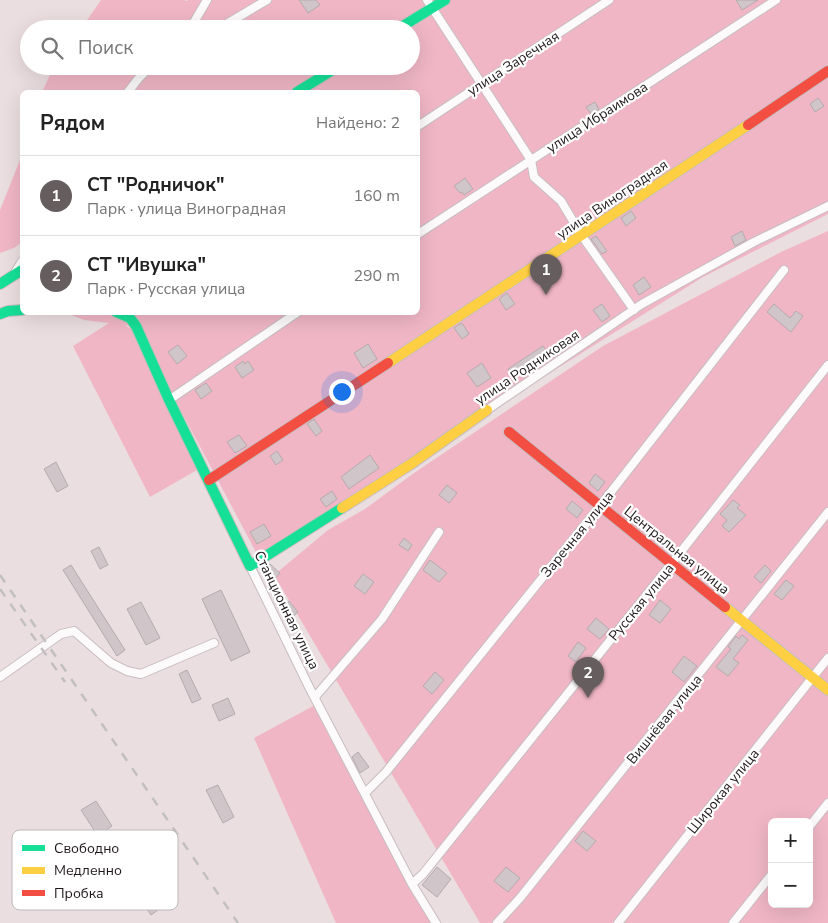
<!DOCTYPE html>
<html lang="ru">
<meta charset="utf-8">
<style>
body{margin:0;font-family:"Nunito Sans",sans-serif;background:#f6f6f6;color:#222}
.controls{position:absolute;right:15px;bottom:15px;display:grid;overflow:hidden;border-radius:8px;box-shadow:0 5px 20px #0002}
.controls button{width:45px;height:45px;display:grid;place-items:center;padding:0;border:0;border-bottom:1px solid #e0e0e0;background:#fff;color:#222;font:25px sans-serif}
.you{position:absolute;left:341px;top:391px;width:18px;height:18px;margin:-12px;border:4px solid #fff;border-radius:50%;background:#1a73e8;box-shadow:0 0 0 8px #1a73e833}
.badge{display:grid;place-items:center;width:32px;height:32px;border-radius:50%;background:#665d5f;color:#fff;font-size:16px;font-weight:700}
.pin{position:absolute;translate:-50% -41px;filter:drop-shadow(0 1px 2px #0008)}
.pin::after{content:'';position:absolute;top:26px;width:18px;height:15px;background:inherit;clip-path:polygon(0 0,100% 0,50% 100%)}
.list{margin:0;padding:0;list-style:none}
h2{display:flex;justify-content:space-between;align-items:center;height:65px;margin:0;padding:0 20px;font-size:21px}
h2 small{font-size:16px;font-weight:400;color:#767676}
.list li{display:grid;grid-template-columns:32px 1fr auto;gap:15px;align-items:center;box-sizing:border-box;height:80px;padding:0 20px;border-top:1px solid #e0e0e0}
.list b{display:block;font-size:19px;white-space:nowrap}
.list p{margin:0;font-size:16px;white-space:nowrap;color:#767676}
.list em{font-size:16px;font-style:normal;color:#767676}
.icon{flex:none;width:28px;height:28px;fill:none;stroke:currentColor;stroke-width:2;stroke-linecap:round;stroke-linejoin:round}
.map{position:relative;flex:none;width:828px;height:923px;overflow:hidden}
.search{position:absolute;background:#fff;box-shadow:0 5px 20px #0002;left:20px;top:20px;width:400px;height:55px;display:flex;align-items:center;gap:12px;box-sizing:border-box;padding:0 18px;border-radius:28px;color:#767676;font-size:19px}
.panel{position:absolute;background:#fff;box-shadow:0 5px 20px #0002;left:20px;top:90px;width:400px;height:225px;border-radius:8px}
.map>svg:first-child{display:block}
.green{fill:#f0b6c6;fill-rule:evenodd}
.building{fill:#d0c5c8;stroke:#b5aaad}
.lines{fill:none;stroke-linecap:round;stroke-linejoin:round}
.street-casing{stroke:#c7bdc0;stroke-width:10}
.fast-casing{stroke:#c7bdc0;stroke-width:12}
.slow-casing{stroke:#c7bdc0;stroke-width:12}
.jam-casing{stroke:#c7bdc0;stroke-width:12}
.street{stroke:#fcfafa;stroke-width:8}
.fast{stroke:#16e098;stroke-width:10}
.slow{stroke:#ffcf43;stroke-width:10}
.jam{stroke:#f24e42;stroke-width:10}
.rail{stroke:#c2bfc0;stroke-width:2.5;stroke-dasharray:9 9;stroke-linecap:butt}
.labels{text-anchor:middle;stroke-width:4.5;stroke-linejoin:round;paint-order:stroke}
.street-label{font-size:14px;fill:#1f1719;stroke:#fff}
.key{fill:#fff;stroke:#bcb9ba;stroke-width:1}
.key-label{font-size:14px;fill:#1f1719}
</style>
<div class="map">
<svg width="828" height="923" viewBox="0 0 828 923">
<rect width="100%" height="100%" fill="#ebdee1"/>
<!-- green -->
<path class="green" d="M101,0H184L187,1L188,0H828V214L703,277L258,556L136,326L125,325L140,335L197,470L150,497L73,346L109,323L84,320L66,313L418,312V92H42L54,66H411V29H81Z
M22,155V242L14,248L0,253V210Z
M828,231V923H480L274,575L328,530L365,509L414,473L603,346L781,252ZM772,822H809V904H772Z
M315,705L432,923H336L254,738Z"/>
<!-- building -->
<path class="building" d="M299,0H316L320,5L308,13Z
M736,0H758L742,10Z
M818,98L824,106L815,112L810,104Z
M595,102L599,109L591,114L586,107Z
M465,178L473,189L464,195L462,192L460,193L454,186Z
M631,211L636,218L626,226L621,218Z
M742,231L746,240L735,246L731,237Z
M596,236L607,251L602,254L591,239Z
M644,277L651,287L639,295L633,285Z
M507,293L515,304L506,310L499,299Z
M602,304L610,316L602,322L593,310Z
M774,304L790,318L796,311L803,316L791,332L767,312Z
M462,323L469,334L462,339L454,328Z
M368,344L377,359L363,368L354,353Z
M178,345L187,356L177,364L168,352Z
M543,346L549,355L514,378L508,369Z
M243,361L245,364L248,361L254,370L242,378L235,367Z
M482,363L491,378L477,387L467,373Z
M206,383L212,391L201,399L195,390Z
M314,419L322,431L316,436L307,424Z
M239,435L247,446L235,453L227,442Z
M277,451L283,460L276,465L270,456Z
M370,455L379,468L349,489L341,477Z
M56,462L68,486L57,492L44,469Z
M595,474L605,482L598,491L589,483Z
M447,485L457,493L449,503L439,495Z
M332,491L337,499L326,507L320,499Z
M733,500L740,505L737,508L746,515L729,532L722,526L727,520L720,514Z
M572,501L583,510L577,518L566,509Z
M264,524L271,536L257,544L250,532Z
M404,538L412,545L408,551L399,545Z
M99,547L108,565L100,569L91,551Z
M430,560L447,573L439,582L423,570Z
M270,564L280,573L272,582L262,573Z
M71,565L125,650L117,656L63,570Z
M765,565L771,571L761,583L754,577Z
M363,574L374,582L365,594L354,586Z
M786,580L794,586L782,600L774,594Z
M221,590L250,652L231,661L202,599Z
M660,600L671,609L660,623L649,615Z
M289,601L298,612L290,619L281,607Z
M141,602L160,638L146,645L127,609Z
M596,618L609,629L600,639L587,629Z
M742,635L748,640L733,659L739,663L728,676L716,667L731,649L728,647L736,636L739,639Z
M578,642L586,648L576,662L568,656Z
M684,656L697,666L684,682L672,672Z
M187,670L201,699L192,703L179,674Z
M435,672L444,680L432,694L423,686Z
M228,698L235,714L219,721L212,705Z
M358,752L369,767L360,773L352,757Z
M218,785L234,817L223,823L206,790Z
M96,801L112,826L98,836L81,810Z
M583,831L596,841L587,851L575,841Z
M123,841L142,868L139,870L165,905L151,915L113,859L108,863L102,856Z
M437,867L451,879L437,897L422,885Z
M506,867L520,878L508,892L494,881Z"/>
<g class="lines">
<!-- street casing -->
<g class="street-casing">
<path id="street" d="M427,0L531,160L534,177L561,201L582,236L634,310
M190,29L207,0
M218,29L267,0
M128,92L138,79L151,66
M418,126L609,0
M418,234L776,0
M14,274L22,261
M169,400L298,312
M487,410L642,304L754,242L828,206
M250,566L310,689L412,884L436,923
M0,677L61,634L74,631L111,663L127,671L141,674L214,643
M315,697L382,619L439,532
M365,793L386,772L600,506L784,270
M809,827L828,803
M412,884L423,874L672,563L828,365
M497,923L520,898L828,512
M618,923L828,658
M733,923L772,874"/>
</g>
<!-- fast casing -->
<g class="fast-casing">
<path id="fast" d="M398,29L445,0
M297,92L339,66
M0,284L22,270
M116,312L130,318L136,326L169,400L250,566L342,508
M0,314L8,311L22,310"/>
</g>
<!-- slow casing -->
<g class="slow-casing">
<path id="slow" d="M388,363L748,125
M342,508L411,464L487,410
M725,607L828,690"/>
</g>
<!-- jam casing -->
<g class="jam-casing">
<path id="jam" d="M748,125L828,71
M509,432L725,607
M209,480L388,363"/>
</g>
<!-- street -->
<use href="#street" class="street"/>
<!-- fast -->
<use href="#fast" class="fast"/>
<!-- slow -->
<use href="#slow" class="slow"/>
<!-- jam -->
<use href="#jam" class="jam"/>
<!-- rail -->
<path class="rail" d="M0,575L238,923
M0,589L65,682"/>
</g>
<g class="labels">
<!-- street labels -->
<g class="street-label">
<text transform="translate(513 63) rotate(-33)" y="5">улица Заречная</text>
<text transform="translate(597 117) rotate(-33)" y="5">улица Ибраимова</text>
<text transform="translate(612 199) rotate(-34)" y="5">улица Виноградная</text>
<text transform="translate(527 367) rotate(-34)" y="5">улица Родниковая</text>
<text transform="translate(577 534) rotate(-51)" y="5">Заречная улица</text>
<text transform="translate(677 550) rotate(39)" y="5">Центральная улица</text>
<text transform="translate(641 602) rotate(-51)" y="5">Русская улица</text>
<text transform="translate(287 610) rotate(64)" y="5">Станционная улица</text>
<text transform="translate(664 719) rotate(-51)" y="5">Вишнёвая улица</text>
<text transform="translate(723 791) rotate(-51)" y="5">Широкая улица</text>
</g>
</g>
<!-- legend -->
<rect x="12" y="830" width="166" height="80" rx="8" class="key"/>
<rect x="22" y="845" width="23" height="6" fill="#16e098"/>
<rect x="22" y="867" width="23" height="7" fill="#ffcf43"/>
<rect x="22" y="890" width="23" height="6" fill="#f24e42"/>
<g class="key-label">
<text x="54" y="853">Свободно</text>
<text x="54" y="875">Медленно</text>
<text x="54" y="898">Пробка</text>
</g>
</svg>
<div class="controls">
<button>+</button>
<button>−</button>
</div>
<div class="you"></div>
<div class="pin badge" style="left:546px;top:295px">1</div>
<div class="pin badge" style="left:588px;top:698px">2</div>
<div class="search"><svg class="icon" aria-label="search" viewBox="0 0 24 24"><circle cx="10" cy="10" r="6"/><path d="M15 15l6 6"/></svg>Поиск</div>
<section class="panel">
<h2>Рядом<small>Найдено: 2</small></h2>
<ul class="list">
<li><span class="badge">1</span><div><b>СТ &quot;Родничок&quot;</b><p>Парк · улица Виноградная</p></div><em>160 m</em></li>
<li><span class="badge">2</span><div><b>СТ &quot;Ивушка&quot;</b><p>Парк · Русская улица</p></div><em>290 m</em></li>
</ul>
</section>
</div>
